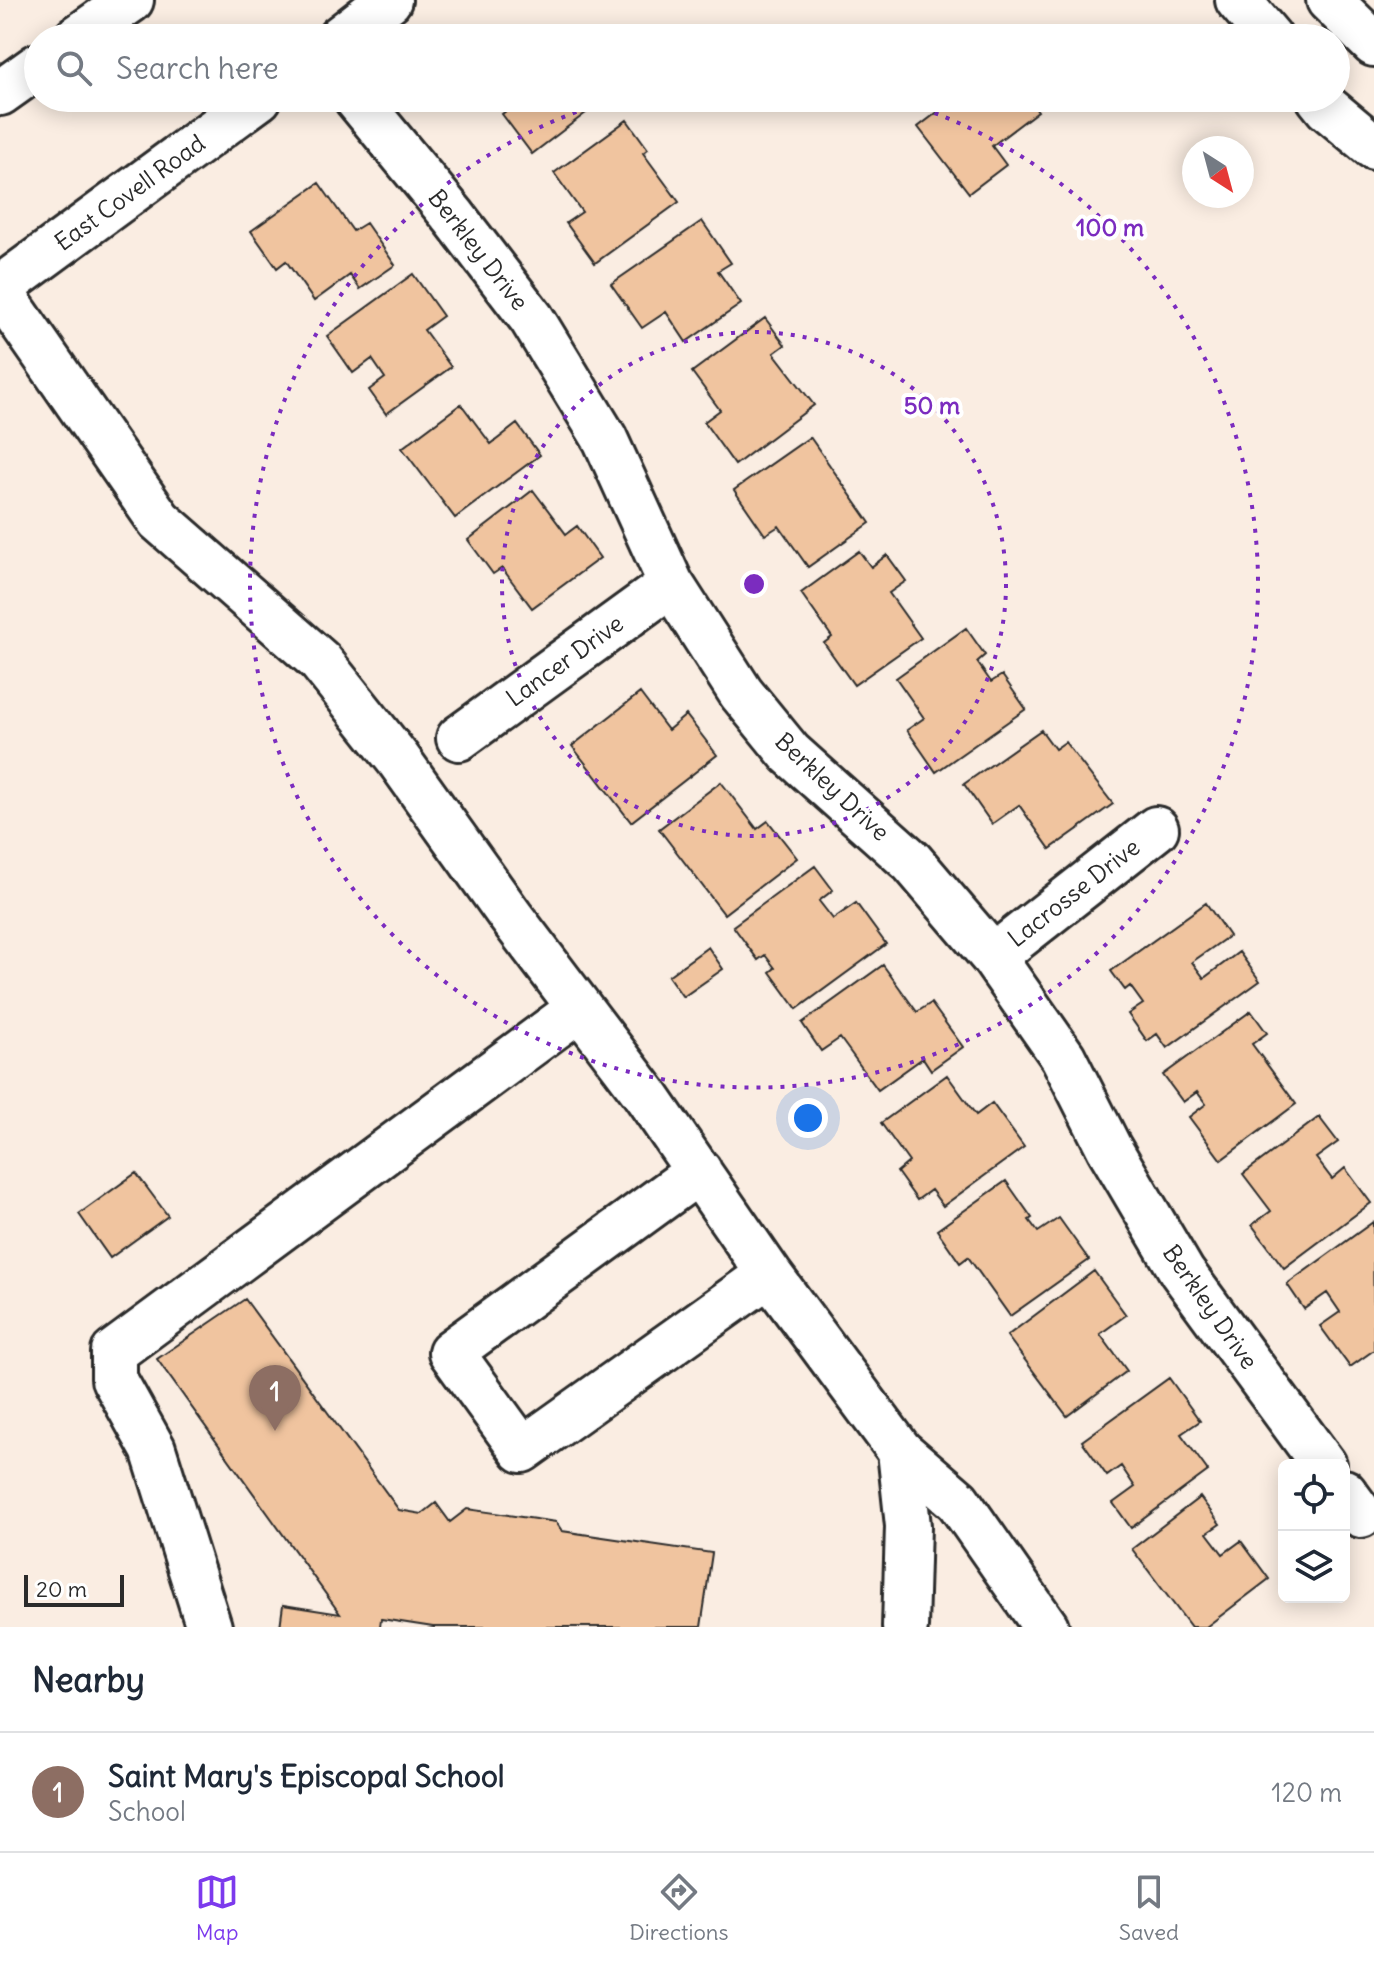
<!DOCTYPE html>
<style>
body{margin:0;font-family:Delius,sans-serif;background:#f6f6f7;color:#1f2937}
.controls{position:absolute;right:24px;bottom:24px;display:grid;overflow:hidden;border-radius:12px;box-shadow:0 4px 20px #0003}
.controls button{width:72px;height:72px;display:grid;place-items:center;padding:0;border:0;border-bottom:2px solid #e0e1e3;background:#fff;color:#1f2937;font:40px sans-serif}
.compass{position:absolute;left:1182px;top:136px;width:72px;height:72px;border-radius:50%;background:#fff;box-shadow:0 4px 20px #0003;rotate:144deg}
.scale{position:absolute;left:24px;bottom:20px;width:100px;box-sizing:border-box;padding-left:8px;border:4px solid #2b2b2b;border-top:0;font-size:22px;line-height:28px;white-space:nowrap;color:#2b2b2b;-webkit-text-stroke:6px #fff;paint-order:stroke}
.you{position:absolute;left:808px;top:1118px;width:28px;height:28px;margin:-20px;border:6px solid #fff;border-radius:50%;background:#1a73e8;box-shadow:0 0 0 12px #1a73e833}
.badge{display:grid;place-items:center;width:52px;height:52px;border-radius:50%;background:#7c3aed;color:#fff;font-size:26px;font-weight:700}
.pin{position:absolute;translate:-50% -66px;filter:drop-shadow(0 2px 4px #0008)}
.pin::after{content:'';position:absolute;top:42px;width:28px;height:24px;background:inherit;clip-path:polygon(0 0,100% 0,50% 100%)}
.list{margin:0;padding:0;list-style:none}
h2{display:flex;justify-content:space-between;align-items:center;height:104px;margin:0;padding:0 32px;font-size:34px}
h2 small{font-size:26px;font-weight:400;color:#747a83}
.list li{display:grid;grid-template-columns:52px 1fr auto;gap:24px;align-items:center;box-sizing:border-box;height:120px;padding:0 32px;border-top:2px solid #e0e1e3}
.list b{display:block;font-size:30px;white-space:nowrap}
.list p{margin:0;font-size:26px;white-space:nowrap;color:#747a83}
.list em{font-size:26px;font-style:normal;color:#747a83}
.icon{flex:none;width:44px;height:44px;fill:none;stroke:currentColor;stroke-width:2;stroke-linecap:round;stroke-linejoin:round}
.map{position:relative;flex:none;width:1374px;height:1627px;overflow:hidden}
.search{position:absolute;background:#fff;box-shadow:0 4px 20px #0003;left:24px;right:24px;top:24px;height:88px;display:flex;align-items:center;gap:20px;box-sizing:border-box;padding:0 28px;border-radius:44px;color:#747a83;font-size:30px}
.sheet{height:224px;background:#fff}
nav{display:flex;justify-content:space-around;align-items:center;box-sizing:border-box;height:112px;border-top:2px solid #e0e1e3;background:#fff;font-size:22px;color:#747a83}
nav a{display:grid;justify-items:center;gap:4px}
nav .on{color:#7c3aed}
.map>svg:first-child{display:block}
.building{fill:#f0c49f;stroke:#2b2b2b;stroke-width:2}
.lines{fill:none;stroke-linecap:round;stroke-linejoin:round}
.minor-casing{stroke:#2b2b2b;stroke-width:50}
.major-casing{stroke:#2b2b2b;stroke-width:50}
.minor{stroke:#fff;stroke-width:44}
.major{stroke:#fff;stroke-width:44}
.ring{fill:none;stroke:#7b2cbf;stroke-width:4;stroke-dasharray:4 8}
.labels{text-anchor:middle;stroke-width:8;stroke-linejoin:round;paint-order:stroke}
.street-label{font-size:24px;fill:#2b2b2b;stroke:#fff}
.centre{fill:#7b2cbf;stroke:#fff;stroke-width:4}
.ring-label{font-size:24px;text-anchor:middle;font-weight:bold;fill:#7b2cbf;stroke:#fff;stroke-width:8;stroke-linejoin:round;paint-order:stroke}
</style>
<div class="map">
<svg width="1374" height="1627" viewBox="0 0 1374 1627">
<rect width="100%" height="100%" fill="#faede2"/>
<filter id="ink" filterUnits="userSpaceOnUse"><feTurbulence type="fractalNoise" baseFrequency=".0125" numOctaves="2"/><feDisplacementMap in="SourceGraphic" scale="16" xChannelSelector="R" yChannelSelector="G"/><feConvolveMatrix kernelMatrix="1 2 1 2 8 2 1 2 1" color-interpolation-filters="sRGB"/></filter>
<g filter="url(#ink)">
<!-- building -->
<path class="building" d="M559,27L567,38H544Z
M520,98H601L603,100L532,154L502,114L521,100Z
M956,98H1028L1038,111L992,146L1006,165L969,193L918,127Z
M627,120L648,149L643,153L679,202L595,263L566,223L582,212L554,173Z
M319,183L353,231L366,223L395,265L360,289L350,275L314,301L286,261L277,268L251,231Z
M702,221L731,263L718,271L741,304L686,342L666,312L642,328L611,284Z
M413,274L443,316L424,330L451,367L386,414L369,390L385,378L372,359L353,373L327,336Z
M765,318L785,345L774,353L814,405L735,465L704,422L720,410L692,372Z
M461,404L491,444L517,424L540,455L455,518L402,448Z
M810,437L870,523L808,567L779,526L765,535L734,490Z
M533,490L566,534L577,526L600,558L532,608L502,568L493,574L468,540Z
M859,551L871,567L887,555L906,581L889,593L921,638L854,685L824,643L832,637L801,593Z
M966,628L985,655L977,662L991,682L1002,675L1026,709L936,772L907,730L924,718L896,678Z
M640,693L668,730L686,715L717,755L631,822L572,746Z
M1041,730L1055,749L1065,742L1113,804L1050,849L1019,805L992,824L964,784Z
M721,782L757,829L768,821L797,858L724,914L659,829Z
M815,866L833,890L819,901L833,919L856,903L886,944L797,1009L770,972L775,968L765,955L758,960L733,926Z
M1206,903L1229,936L1192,962L1204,978L1239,952L1260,981L1167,1048L1157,1034L1147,1041L1128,1014L1143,1004L1130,986L1125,990L1111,971Z
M708,947L723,969L683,997L668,976Z
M883,965L917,1012L931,1003L963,1047L931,1070L923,1058L878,1090L840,1038L821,1051L802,1023Z
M1251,1011L1267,1033L1252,1044L1296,1104L1221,1160L1189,1117L1206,1104L1197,1092L1183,1102L1163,1075Z
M947,1075L976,1115L992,1103L1024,1147L943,1206L931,1190L917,1200L897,1172L909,1162L881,1123Z
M1319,1117L1338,1142L1316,1158L1332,1179L1345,1168L1371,1203L1284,1268L1252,1225L1271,1211L1243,1174Z
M136,1173L168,1216L110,1258L79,1214Z
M1006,1181L1032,1218L1029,1220L1038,1232L1059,1218L1089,1260L1010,1316L968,1257L960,1263L937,1230Z
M1373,1222L1374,1350L1350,1367L1320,1326L1340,1312L1327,1293L1304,1309L1287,1284Z
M1094,1271L1126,1315L1100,1334L1127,1371L1067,1416L1007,1336Z
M245,1299L399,1510L422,1514L436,1503L450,1522L467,1509L556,1522L562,1531L712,1553L701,1627H433L381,1619L380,1627H280L283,1605L340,1614L157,1359Z
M1169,1378L1200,1421L1181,1434L1208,1471L1131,1528L1113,1503L1135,1487L1121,1466L1107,1476L1082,1441Z
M1200,1497L1220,1524L1207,1533L1223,1554L1241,1541L1269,1579L1206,1627H1191L1132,1549Z"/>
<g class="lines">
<!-- minor casing -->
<g class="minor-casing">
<path id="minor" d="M77,38L131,0
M340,38L389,0
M0,93L38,66
M356,98L454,217L532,319L605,439L671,584L741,693L790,753L912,862L993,957L1063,1057L1109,1148L1182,1272L1324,1465
M0,288L259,98
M0,291L159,520L320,661L398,759L511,917L645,1094L769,1274L522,1450L451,1352L699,1171
M459,738L671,584
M993,957L1156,829
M769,1274L900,1451L908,1526L905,1627
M900,1451L958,1501L1046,1627
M1344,1492L1361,1515
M209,1627L153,1449L114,1379V1352L580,1008"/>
</g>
<!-- major casing -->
<g class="major-casing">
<path id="major" d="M1238,0L1270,38
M1329,0L1374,44
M1319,98L1327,108L1374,147"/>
</g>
<!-- minor -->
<use href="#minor" class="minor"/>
<!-- major -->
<use href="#major" class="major"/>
</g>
</g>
<!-- distance rings -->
<g class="ring">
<circle cx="754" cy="584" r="252"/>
<path d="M889 98A504 504 0 1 1 619 98"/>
</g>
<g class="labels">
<!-- street labels -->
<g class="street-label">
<text transform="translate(130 193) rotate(-36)" y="8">East Covell Road</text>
<text transform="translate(478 250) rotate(52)" y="8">Berkley Drive</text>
<text transform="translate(565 661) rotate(-36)" y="8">Lancer Drive</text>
<text transform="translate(832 787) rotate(43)" y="8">Berkley Drive</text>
<text transform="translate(1074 893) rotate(-38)" y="8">Lacrosse Drive</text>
<text transform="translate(1210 1307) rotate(55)" y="8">Berkley Drive</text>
</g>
</g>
<circle cx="754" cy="584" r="12" class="centre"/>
<g class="ring-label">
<text x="1110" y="236">100 m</text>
<text x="932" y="414">50 m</text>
</g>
</svg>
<div class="controls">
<button><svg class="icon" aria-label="locate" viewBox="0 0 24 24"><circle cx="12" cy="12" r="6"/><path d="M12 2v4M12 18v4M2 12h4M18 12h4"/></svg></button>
<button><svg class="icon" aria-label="layers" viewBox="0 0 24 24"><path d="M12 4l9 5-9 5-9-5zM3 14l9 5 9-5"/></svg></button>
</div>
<svg class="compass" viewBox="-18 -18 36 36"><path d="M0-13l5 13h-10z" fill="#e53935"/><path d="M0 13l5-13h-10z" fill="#747a83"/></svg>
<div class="scale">20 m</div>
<div class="you"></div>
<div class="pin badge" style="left:275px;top:1431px;background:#8d6e63">1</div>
<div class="search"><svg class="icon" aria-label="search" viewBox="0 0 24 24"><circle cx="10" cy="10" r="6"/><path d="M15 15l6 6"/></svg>Search here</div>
</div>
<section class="sheet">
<h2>Nearby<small></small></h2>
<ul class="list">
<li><span class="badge" style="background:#8d6e63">1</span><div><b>Saint Mary's Episcopal School</b><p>School</p></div><em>120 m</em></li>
</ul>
</section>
<nav>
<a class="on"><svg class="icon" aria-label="map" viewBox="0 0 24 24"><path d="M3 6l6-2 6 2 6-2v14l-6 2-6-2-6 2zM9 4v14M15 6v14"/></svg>Map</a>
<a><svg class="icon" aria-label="directions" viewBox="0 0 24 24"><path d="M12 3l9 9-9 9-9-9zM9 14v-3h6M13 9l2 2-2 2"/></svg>Directions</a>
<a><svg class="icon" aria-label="saved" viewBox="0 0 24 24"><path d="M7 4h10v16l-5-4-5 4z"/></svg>Saved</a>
</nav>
